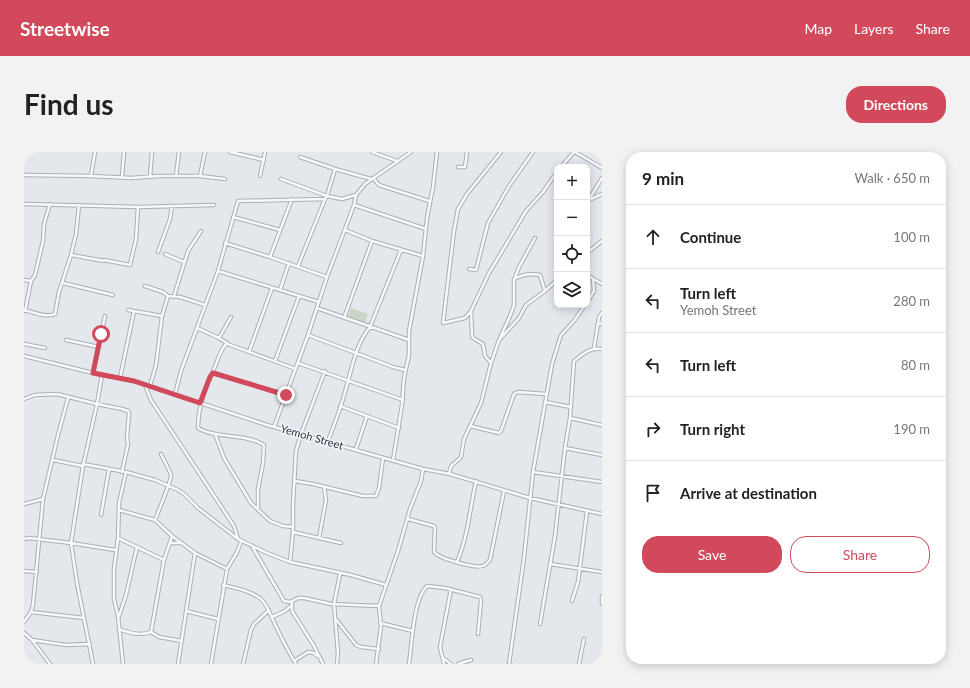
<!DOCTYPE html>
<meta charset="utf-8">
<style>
body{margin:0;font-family:Lato,sans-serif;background:#f2f2f2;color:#222}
.controls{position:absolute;right:12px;top:12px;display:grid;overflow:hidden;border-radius:8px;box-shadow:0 2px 10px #0003}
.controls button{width:36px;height:36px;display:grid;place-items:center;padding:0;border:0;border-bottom:1px solid #e0e0e0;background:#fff;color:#222;font:20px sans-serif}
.stop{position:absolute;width:12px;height:12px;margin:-9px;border:3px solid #d1495b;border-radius:50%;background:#fff}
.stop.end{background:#d1495b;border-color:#fff;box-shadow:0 1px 4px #0008}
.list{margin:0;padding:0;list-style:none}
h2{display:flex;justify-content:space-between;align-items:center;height:52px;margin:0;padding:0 16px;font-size:17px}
h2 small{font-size:13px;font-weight:400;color:#767676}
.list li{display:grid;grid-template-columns:26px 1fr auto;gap:12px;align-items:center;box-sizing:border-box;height:64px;padding:0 16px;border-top:1px solid #e0e0e0}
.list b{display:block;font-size:15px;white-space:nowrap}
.list p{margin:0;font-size:13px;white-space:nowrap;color:#767676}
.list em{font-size:13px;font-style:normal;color:#767676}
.actions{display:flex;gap:8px;padding:12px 16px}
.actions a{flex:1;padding:9px 0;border:1px solid #d1495b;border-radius:16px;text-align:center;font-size:14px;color:#d1495b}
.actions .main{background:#d1495b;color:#fff}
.icon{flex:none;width:22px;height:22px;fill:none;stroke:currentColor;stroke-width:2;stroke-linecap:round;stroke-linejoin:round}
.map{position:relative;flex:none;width:578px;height:512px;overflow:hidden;border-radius:16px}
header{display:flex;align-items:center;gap:24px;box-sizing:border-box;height:56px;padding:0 20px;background:#d1495b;color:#fff}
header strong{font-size:19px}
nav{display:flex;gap:22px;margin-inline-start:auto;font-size:14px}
.intro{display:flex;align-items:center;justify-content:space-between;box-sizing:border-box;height:96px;padding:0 24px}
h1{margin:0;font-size:28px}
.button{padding:10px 18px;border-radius:16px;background:#d1495b;color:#fff;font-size:14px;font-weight:700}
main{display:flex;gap:24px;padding:0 24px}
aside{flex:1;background:#fff;border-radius:16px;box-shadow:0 2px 10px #0003}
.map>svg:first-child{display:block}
.green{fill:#c9d6c5}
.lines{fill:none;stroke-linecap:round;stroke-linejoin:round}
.minor-casing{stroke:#a9aeb7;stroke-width:4.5}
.minor{stroke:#f7f8fa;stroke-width:2.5}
.route{stroke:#d1495b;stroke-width:5}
.labels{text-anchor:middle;stroke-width:3;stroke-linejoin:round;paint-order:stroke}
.street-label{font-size:11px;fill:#2b3445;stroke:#f4f6f9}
</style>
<header>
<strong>Streetwise</strong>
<nav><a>Map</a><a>Layers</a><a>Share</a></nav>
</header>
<div class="intro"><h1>Find us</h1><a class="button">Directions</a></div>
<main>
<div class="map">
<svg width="578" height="512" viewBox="0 0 578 512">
<rect width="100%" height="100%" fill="#e4e7ec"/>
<!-- green -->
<path class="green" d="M327,156L344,162L341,171L325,165L324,163Z"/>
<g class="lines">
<!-- minor casing -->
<g class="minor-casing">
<path id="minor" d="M206,0L240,8
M348,0L373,9
M477,0L443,42L434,57L430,79L419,171L441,166L447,159L465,121L502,59L519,40L533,20
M551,0L578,16
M276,5L311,17L347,27
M434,15H441L443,0
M537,15L550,0
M0,23L67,24L107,26L135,24H176L181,0
M67,24L71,0
M152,24L155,0
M176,24L201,27
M236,24L241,0
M98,25L100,0
M126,25L128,0
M349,26L355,33L405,49
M257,27L303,44L311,17
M563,45L565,48L578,42
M563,51L578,26
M0,52L114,55L190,53
M330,53L402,77
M209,65L256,78
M321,78L348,89L399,104
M201,91L246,105L303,125
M134,100L146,67L148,54
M563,101L578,89
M141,102L160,110
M47,103L80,109
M246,105L268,47
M80,108L106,113L112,87L114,55
M274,114L301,47
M445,117L452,118L464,71L485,34L509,0
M194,119L295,150
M563,123L578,132
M490,127C499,122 506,121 516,123L521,139
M0,128L7,129
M39,131L89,143
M121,134L139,140L144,144L156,145L181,153
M256,138L265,111
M150,144L164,99L177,79
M563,150L570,139L569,127
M293,156L385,188
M0,158C9,160 22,166 31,162L35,140L47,103L52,82L55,53
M104,158L138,164
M1,159L7,129L11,123L19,89L20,72L26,52
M447,159L448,183L449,186L459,192L461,204L467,211
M320,166L348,89
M574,171L575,165L578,161
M173,176L195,186L206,193L272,217
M284,183L369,215L381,218
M195,186L207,165
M476,186L486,164L490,153V128L495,115L511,86
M42,188L75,195
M203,191C195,199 194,209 189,219C181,237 174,255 174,276C192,287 221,281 240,293L239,311L234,337V358
M0,192L21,196
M570,196L574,171L578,172
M225,200L248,136
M0,204L69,221L110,229L243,273L399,317L426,322L506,346L578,362
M251,209L275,144
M274,211L379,248
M69,221L81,164
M189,221L262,243
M96,226L110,159
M121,233L127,248L210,374L214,387
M126,234L132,213L138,164L144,144
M151,242L157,219L194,119L214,49L301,47L303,44L318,47L332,43L341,32L387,0
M0,247L11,243L33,242L73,252L98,257L104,259L105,261L103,285L104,292L98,320
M521,250L547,255
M316,254L375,276
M546,266L578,273
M446,274L475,281L477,279L490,242L494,240L522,242
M250,275L284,183L303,125L330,53L332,43
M191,282L200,306L227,351L246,369L259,374L269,375
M304,289C310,273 317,256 321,240C328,217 331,193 346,175L377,98
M541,296L578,303
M332,297L343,264
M137,302L147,322C148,328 134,360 131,368L148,384L171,401L203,417
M29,308L59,314
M369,308L378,253L380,226L385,203V179L399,104L403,66L409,35L413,0
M59,312L102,320L131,328L154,338L160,342L174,356L214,387L243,401L266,410L327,423L362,433
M509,320L578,330
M426,322C424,313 432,311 437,305L440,287L457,251L467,211L475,188L495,166L502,153L521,139L533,128
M271,329L289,332L339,344H352L355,336L359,306
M0,352L19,347
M95,358L131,368
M77,363L85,317
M384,367L410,374L411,376L410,400C416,407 454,418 461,413C463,412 464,409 466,408L480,339
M269,380L317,391
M94,386L140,408
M295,386L302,348L300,335
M0,387L5,386L47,391L91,398
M146,391H158
M229,396L260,449L266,450L274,446H280L307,452L355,454
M266,410L269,380V352L272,299L277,282L301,219
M433,410C444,384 446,356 452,329
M526,412L578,420
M0,419L13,420
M199,433C212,436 227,439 237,447C243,453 246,461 249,468C256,483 263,498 272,512
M578,444V452
M268,449V459L290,494L299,512
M548,449L554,430L563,359
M162,459L194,467
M7,460L60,466
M95,464L102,443L113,395
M248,465L261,459L268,453
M311,466L332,493L337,495L355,497
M0,470L7,460L9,453L19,347L34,283L44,246
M356,471L389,479
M516,472L531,384L541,296L546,266L550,209C559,202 566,195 578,197
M95,477C105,481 117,484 127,480L140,408L148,384
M127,480L135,485L158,489
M0,481L8,488L26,512
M8,488L42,493L66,492
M419,506L427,512
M270,509L284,500L290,501L293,504
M69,512L53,431L47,391L59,314L73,252L78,223
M99,512L94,464L90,447V417L94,386L95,351L102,320
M154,512L171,401
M187,512L203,417L213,400L217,390
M219,512L227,478L230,472L245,458
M313,512L314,501L310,452L316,422
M352,512L357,474L355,454L374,399L386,357L397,329L399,317
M385,512C388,493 389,447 403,434L421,436L456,445L457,449L454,482
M420,512L416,495L427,437
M434,512L447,508
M485,512L500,406L509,320L528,212L537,183L550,169L561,153
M555,512L560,487"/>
</g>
<!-- minor -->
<use href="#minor" class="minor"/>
</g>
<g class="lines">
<!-- route -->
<path class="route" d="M77,182L69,221L110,229L176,251L186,225L189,221L262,243"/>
</g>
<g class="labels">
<!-- street labels -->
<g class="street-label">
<text transform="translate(288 285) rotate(16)" y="4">Yemoh Street</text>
</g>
</g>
</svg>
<div class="controls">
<button>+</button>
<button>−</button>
<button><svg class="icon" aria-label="locate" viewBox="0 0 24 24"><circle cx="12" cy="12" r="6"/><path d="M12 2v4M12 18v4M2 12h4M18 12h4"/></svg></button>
<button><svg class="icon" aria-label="layers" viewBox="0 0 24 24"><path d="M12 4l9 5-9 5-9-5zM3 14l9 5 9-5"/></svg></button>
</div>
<div class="stop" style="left:77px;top:182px"></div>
<div class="stop end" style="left:262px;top:243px"></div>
</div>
<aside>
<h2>9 min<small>Walk · 650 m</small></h2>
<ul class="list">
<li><svg class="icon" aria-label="ahead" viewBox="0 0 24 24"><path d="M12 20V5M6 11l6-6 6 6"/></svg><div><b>Continue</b></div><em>100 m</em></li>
<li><svg class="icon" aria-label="left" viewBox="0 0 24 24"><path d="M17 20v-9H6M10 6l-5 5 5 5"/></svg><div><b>Turn left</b><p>Yemoh Street</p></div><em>280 m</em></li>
<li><svg class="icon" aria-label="left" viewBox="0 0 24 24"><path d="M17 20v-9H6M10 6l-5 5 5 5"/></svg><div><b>Turn left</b></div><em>80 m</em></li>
<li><svg class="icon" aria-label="right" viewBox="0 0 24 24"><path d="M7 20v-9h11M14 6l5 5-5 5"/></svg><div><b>Turn right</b></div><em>190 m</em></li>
<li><svg class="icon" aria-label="arrive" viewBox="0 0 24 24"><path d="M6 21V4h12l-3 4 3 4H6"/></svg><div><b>Arrive at destination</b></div></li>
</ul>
<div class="actions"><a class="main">Save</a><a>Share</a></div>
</aside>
</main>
